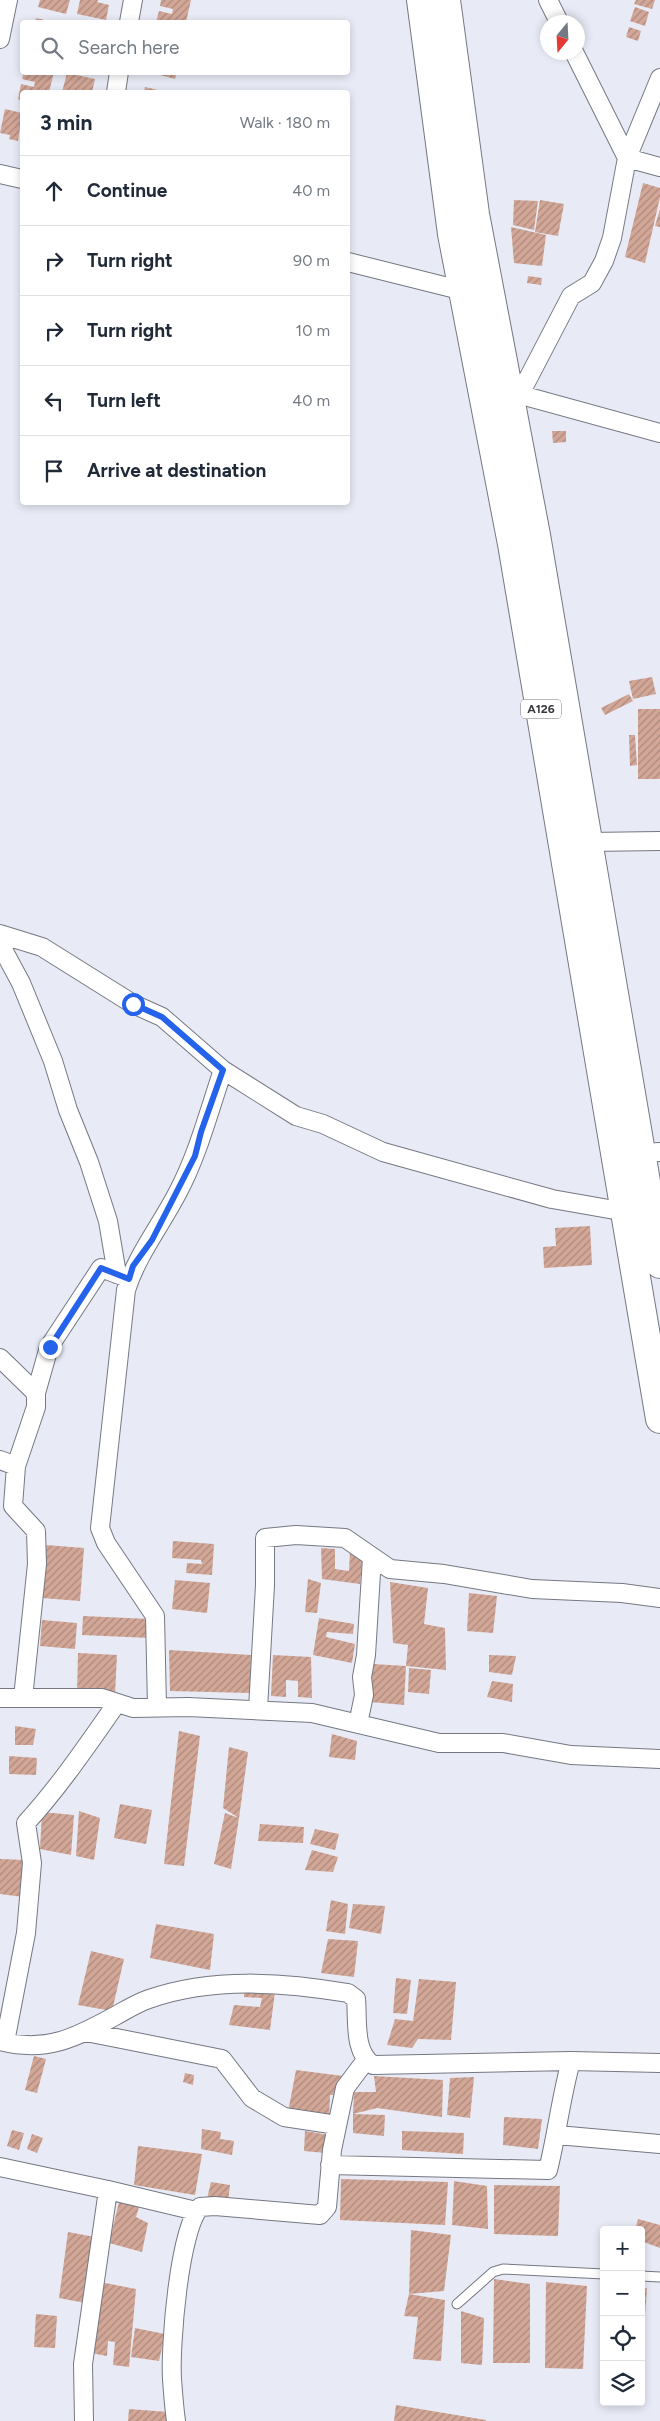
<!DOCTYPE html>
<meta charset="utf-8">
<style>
body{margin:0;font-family:Figtree,sans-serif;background:#f2f2f3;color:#1f2937}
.controls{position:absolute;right:15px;bottom:15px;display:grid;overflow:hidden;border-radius:5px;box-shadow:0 2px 8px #0003}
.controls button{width:45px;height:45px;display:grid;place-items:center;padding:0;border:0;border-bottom:1px solid #e0e1e3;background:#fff;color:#1f2937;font:25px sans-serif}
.compass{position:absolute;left:540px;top:15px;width:45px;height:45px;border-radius:50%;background:#fff;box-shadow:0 2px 8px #0003;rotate:198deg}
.stop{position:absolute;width:15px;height:15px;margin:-11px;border:4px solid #2563eb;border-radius:50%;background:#fff}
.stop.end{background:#2563eb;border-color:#fff;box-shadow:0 1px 5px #0008}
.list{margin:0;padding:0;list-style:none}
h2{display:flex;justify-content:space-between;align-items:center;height:65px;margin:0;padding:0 20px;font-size:21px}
h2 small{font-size:16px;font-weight:400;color:#747a83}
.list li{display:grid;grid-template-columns:32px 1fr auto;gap:15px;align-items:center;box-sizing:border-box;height:70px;padding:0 20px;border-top:1px solid #e0e1e3}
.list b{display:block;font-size:19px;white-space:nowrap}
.list em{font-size:16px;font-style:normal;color:#747a83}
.icon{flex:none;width:28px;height:28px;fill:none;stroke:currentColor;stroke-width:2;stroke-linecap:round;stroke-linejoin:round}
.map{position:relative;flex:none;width:660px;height:2421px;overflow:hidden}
.search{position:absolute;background:#fff;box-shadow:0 2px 8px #0003;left:20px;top:20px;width:330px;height:55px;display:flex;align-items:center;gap:12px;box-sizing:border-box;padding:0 18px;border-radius:5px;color:#747a83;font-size:19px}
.panel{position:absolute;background:#fff;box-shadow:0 2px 8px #0003;left:20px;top:90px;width:330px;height:415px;border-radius:5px}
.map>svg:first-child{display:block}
.building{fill:url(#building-hatch)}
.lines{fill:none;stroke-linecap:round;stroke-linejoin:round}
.lane-casing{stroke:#757882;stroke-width:11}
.street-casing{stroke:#757882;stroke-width:20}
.highway-casing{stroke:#757882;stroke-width:30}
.lane{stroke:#fff;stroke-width:9}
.street{stroke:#fff;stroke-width:18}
.highway{stroke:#fff;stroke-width:28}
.route{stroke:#2563eb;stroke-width:6}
.labels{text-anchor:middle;stroke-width:5;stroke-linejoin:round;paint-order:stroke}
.shield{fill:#fff;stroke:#747478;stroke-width:1}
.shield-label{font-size:12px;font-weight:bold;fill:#38393e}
</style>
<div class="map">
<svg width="660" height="2421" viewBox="0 0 660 2421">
<defs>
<pattern id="building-hatch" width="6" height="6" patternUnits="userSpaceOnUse" patternTransform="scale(1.25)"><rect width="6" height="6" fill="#d3a797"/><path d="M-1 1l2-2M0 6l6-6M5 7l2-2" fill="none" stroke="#ac897d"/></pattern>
</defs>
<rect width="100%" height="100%" fill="#e8ebf6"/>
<!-- building -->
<path class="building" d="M40,0H70L66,14L38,7Z
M80,0H98L97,2L109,5L106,20L77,14Z
M161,0H191L186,22H156L159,11L172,14L173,9L160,6Z
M636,0H655L652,9L634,4Z
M635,7L649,12L645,26L630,21Z
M36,18L53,22H35Z
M629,27L641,31L638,41L626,37Z
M24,72H54L49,92H22V101L18,99L21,84L34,87L35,82L22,79Z
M149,72H177L175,79Z
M67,73L95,79L92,92H62Z
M145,87L167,92H144Z
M5,109L22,113L18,141L9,139L10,135L0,133Z
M643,183L660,188V197L645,263L625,257Z
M514,200L538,201L534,230L513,225Z
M540,200L564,204L558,236L535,232Z
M660,209V227L655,226Z
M511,227L546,235L542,266L514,263Z
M528,276L542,278L541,285L527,283Z
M552,431H566V442L553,443Z
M652,677L656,694L633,699L629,681Z
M629,694L633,701L605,715L601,708Z
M638,709H660V779H638Z
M629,735H635L637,765L630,766Z
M590,1226L592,1265L544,1268L543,1247L556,1246L555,1228Z
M173,1541L214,1544L212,1575L186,1573L187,1563L202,1564L201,1560L172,1558Z
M46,1545L84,1548L80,1601L42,1598Z
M321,1548L335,1549V1569L349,1571L350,1551L363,1552L360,1584L322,1579Z
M308,1579L321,1583L317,1613L305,1612Z
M175,1580L210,1583L207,1613L172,1609Z
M390,1582L428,1588L424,1624L445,1628L446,1670L406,1666L408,1645L393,1643Z
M469,1593L497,1596L493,1633L467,1631Z
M83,1616L150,1619V1638L82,1635Z
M319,1618L354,1624L353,1634L327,1632L326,1637L355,1644L352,1663L313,1655Z
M42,1620L77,1623L75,1649L40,1646Z
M169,1650L251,1655L250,1693L170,1691Z
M78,1653L117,1655L115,1695L77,1694Z
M273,1655L311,1657L312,1698L298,1697V1681L286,1680V1697L271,1696Z
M489,1655L516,1656L512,1675L489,1672Z
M373,1664L406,1666L404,1705L370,1702Z
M409,1668L431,1670L429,1694L408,1692Z
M492,1681L513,1684L512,1702L487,1697Z
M15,1726L36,1729L33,1745H15Z
M179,1731L200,1736L184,1866L164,1864Z
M332,1734L357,1741L355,1760L329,1757Z
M229,1747L248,1752L239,1818L223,1808Z
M9,1756L37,1758L36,1775L9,1774Z
M120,1804L152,1810L146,1844L114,1838Z
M79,1811L100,1818L94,1860L76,1856Z
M42,1812L74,1815L71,1855L40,1849Z
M225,1813L239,1818L231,1869L214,1864Z
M260,1824L304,1827L303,1843L258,1841Z
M315,1829L339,1834L335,1850L310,1844Z
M312,1850L338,1857L333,1872L305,1870Z
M0,1859L26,1860L23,1897L0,1894Z
M331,1900L348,1904L345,1934L326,1931Z
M353,1904L385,1906L381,1934L349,1928Z
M156,1924L214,1934L210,1970L150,1958Z
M328,1939L358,1941L354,1977L321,1973Z
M91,1951L124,1959L112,2011L78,2005Z
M396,1978L411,1980L407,2014L393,2013Z
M419,1979L456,1982L451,2040L418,2039L412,2048L387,2045L395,2019L413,2021Z
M244,1987L275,1992L270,2030L229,2025L234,2005L260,2007L262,1998L244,1997Z
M34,2056L46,2059L37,2093L25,2090Z
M296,2070L343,2076L341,2095H330L329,2119L288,2112Z
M185,2073L194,2075L193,2085L183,2082Z
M374,2076L443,2080L442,2117L377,2108L353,2114L385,2115L384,2136L353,2133V2114L354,2092H376Z
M474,2077L470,2118L447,2115L450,2078Z
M504,2117L542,2119L538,2149L503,2145Z
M202,2129L221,2132L220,2139L234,2141L232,2155L201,2149Z
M12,2130L24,2133L19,2150L7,2146Z
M305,2131L329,2135L325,2153L304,2151Z
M402,2131L464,2133L463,2154L402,2150Z
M32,2134L43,2138L37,2153L27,2149Z
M138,2146L202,2154L195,2195L134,2185Z
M341,2179L448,2182L445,2225L340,2220Z
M454,2181L487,2186L488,2229L452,2225Z
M211,2182L230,2185L228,2202L207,2199Z
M494,2185L560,2186L558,2236L494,2234Z
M119,2202L139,2207L136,2217L148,2223L142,2252L109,2243Z
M638,2219L660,2225V2248L641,2241V2230H635Z
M411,2230L451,2235L444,2291L409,2294Z
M68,2232L95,2237L85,2303L59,2298Z
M494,2279L530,2284V2363H493Z
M100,2282L136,2289L129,2367L113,2365L115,2342L108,2341L107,2356L91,2353Z
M546,2282L587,2286L583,2369L545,2368Z
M641,2288H647L643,2343H641Z
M409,2294L445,2300L441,2361L413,2359L418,2317L404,2316Z
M461,2311L484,2318L482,2365L461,2363Z
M36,2314L57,2316L55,2348L34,2347Z
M135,2328L165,2334L159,2361L131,2357Z
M603,2355H604V2371H601Z
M396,2405L486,2420V2421H394Z
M129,2409L168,2412L167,2421H128Z"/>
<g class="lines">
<!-- lane casing -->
<g class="lane-casing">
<path id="lane" d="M641,2276L660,2277
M457,2304L493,2272L503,2269L604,2274"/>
</g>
<!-- street casing -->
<g class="street-casing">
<path id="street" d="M548,0L559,22
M129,22L133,0
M0,39L8,0
M574,52L627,158L660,167
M116,92L119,72
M0,174L22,179
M348,262L464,291
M510,392L660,433
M520,394L571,296L592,283L604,261L612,238L627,158L660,78
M588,842L660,841
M0,934L42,947L133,1004L162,1017L223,1070L296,1116L323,1124L383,1152L552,1199L626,1212
M0,944L21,983L53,1061L68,1110L89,1162L108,1221L117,1274
M642,1153L660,1152
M0,1358L36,1393V1407L16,1466
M36,1393L49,1347L101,1268L125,1277
M0,1460L16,1466L13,1506L36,1531L37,1564L23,1698
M0,1698H102L133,1708L188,1707L312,1713L439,1743H503L571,1755L660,1759
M157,1707L155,1616L106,1543L100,1528L126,1290C137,1255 161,1225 178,1192C198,1154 209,1111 223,1070
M258,1709L265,1585V1538L296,1535L345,1538L390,1569L444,1574L532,1589L622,1593L660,1598
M358,1724L364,1695L362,1677L366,1655L372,1557
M86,2032L222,2059L252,2098L284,2117L337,2125
M0,2041C46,2053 75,2038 115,2016C126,2010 137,2003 149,1999C212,1977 283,1982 348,1993L356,1999C358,2019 353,2052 373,2065L571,2061
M5,2042L26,1933L32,1863L26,1823C60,1786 88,1744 117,1703
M557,2135L660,2144
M330,2165L548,2170C557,2134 561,2097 571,2061L660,2063
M0,2167L108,2190
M84,2421L83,2364L108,2190L196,2211
M176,2421C174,2407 173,2393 172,2379C170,2346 179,2230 200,2207L215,2206L320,2215L327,2207L332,2150L345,2088L366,2060"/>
</g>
<!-- highway casing -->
<g class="highway-casing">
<path id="highway" d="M421,0L452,234L512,544L660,1419
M446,0L475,214L536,535L660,1264"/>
</g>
<!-- lane -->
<use href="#lane" class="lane"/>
<!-- street -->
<use href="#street" class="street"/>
<!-- highway -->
<use href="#highway" class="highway"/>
</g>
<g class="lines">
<!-- route -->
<path class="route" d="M50,1347L101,1268L129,1279L133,1266L152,1240L195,1156L201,1132L223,1070L162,1017L133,1004"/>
</g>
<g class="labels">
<!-- shield labels -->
<rect class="shield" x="521" y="699.5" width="40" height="19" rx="4"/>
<g class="shield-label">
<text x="541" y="713">A126</text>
</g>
</g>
</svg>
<div class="controls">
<button>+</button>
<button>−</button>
<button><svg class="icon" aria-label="locate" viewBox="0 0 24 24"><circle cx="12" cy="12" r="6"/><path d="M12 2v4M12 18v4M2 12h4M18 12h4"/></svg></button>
<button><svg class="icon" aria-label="layers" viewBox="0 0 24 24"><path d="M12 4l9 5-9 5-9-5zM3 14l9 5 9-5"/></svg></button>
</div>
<svg class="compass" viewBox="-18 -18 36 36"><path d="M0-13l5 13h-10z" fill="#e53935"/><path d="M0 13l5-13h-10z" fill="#747a83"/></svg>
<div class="stop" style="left:133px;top:1004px"></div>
<div class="stop end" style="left:50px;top:1347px"></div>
<div class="search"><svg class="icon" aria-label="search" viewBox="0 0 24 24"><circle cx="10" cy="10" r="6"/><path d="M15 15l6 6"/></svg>Search here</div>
<section class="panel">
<h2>3 min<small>Walk · 180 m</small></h2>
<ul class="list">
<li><svg class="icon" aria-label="ahead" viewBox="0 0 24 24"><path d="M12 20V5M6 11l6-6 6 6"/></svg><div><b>Continue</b></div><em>40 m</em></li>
<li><svg class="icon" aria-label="right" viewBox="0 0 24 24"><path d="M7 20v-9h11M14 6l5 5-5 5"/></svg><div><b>Turn right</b></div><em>90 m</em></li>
<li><svg class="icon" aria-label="right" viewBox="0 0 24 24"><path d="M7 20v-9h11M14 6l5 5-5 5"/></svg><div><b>Turn right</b></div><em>10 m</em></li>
<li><svg class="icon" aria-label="left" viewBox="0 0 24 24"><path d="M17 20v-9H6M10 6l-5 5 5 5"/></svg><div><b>Turn left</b></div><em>40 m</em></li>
<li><svg class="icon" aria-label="arrive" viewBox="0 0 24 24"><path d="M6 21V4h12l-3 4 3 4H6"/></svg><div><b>Arrive at destination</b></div></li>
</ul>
</section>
</div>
